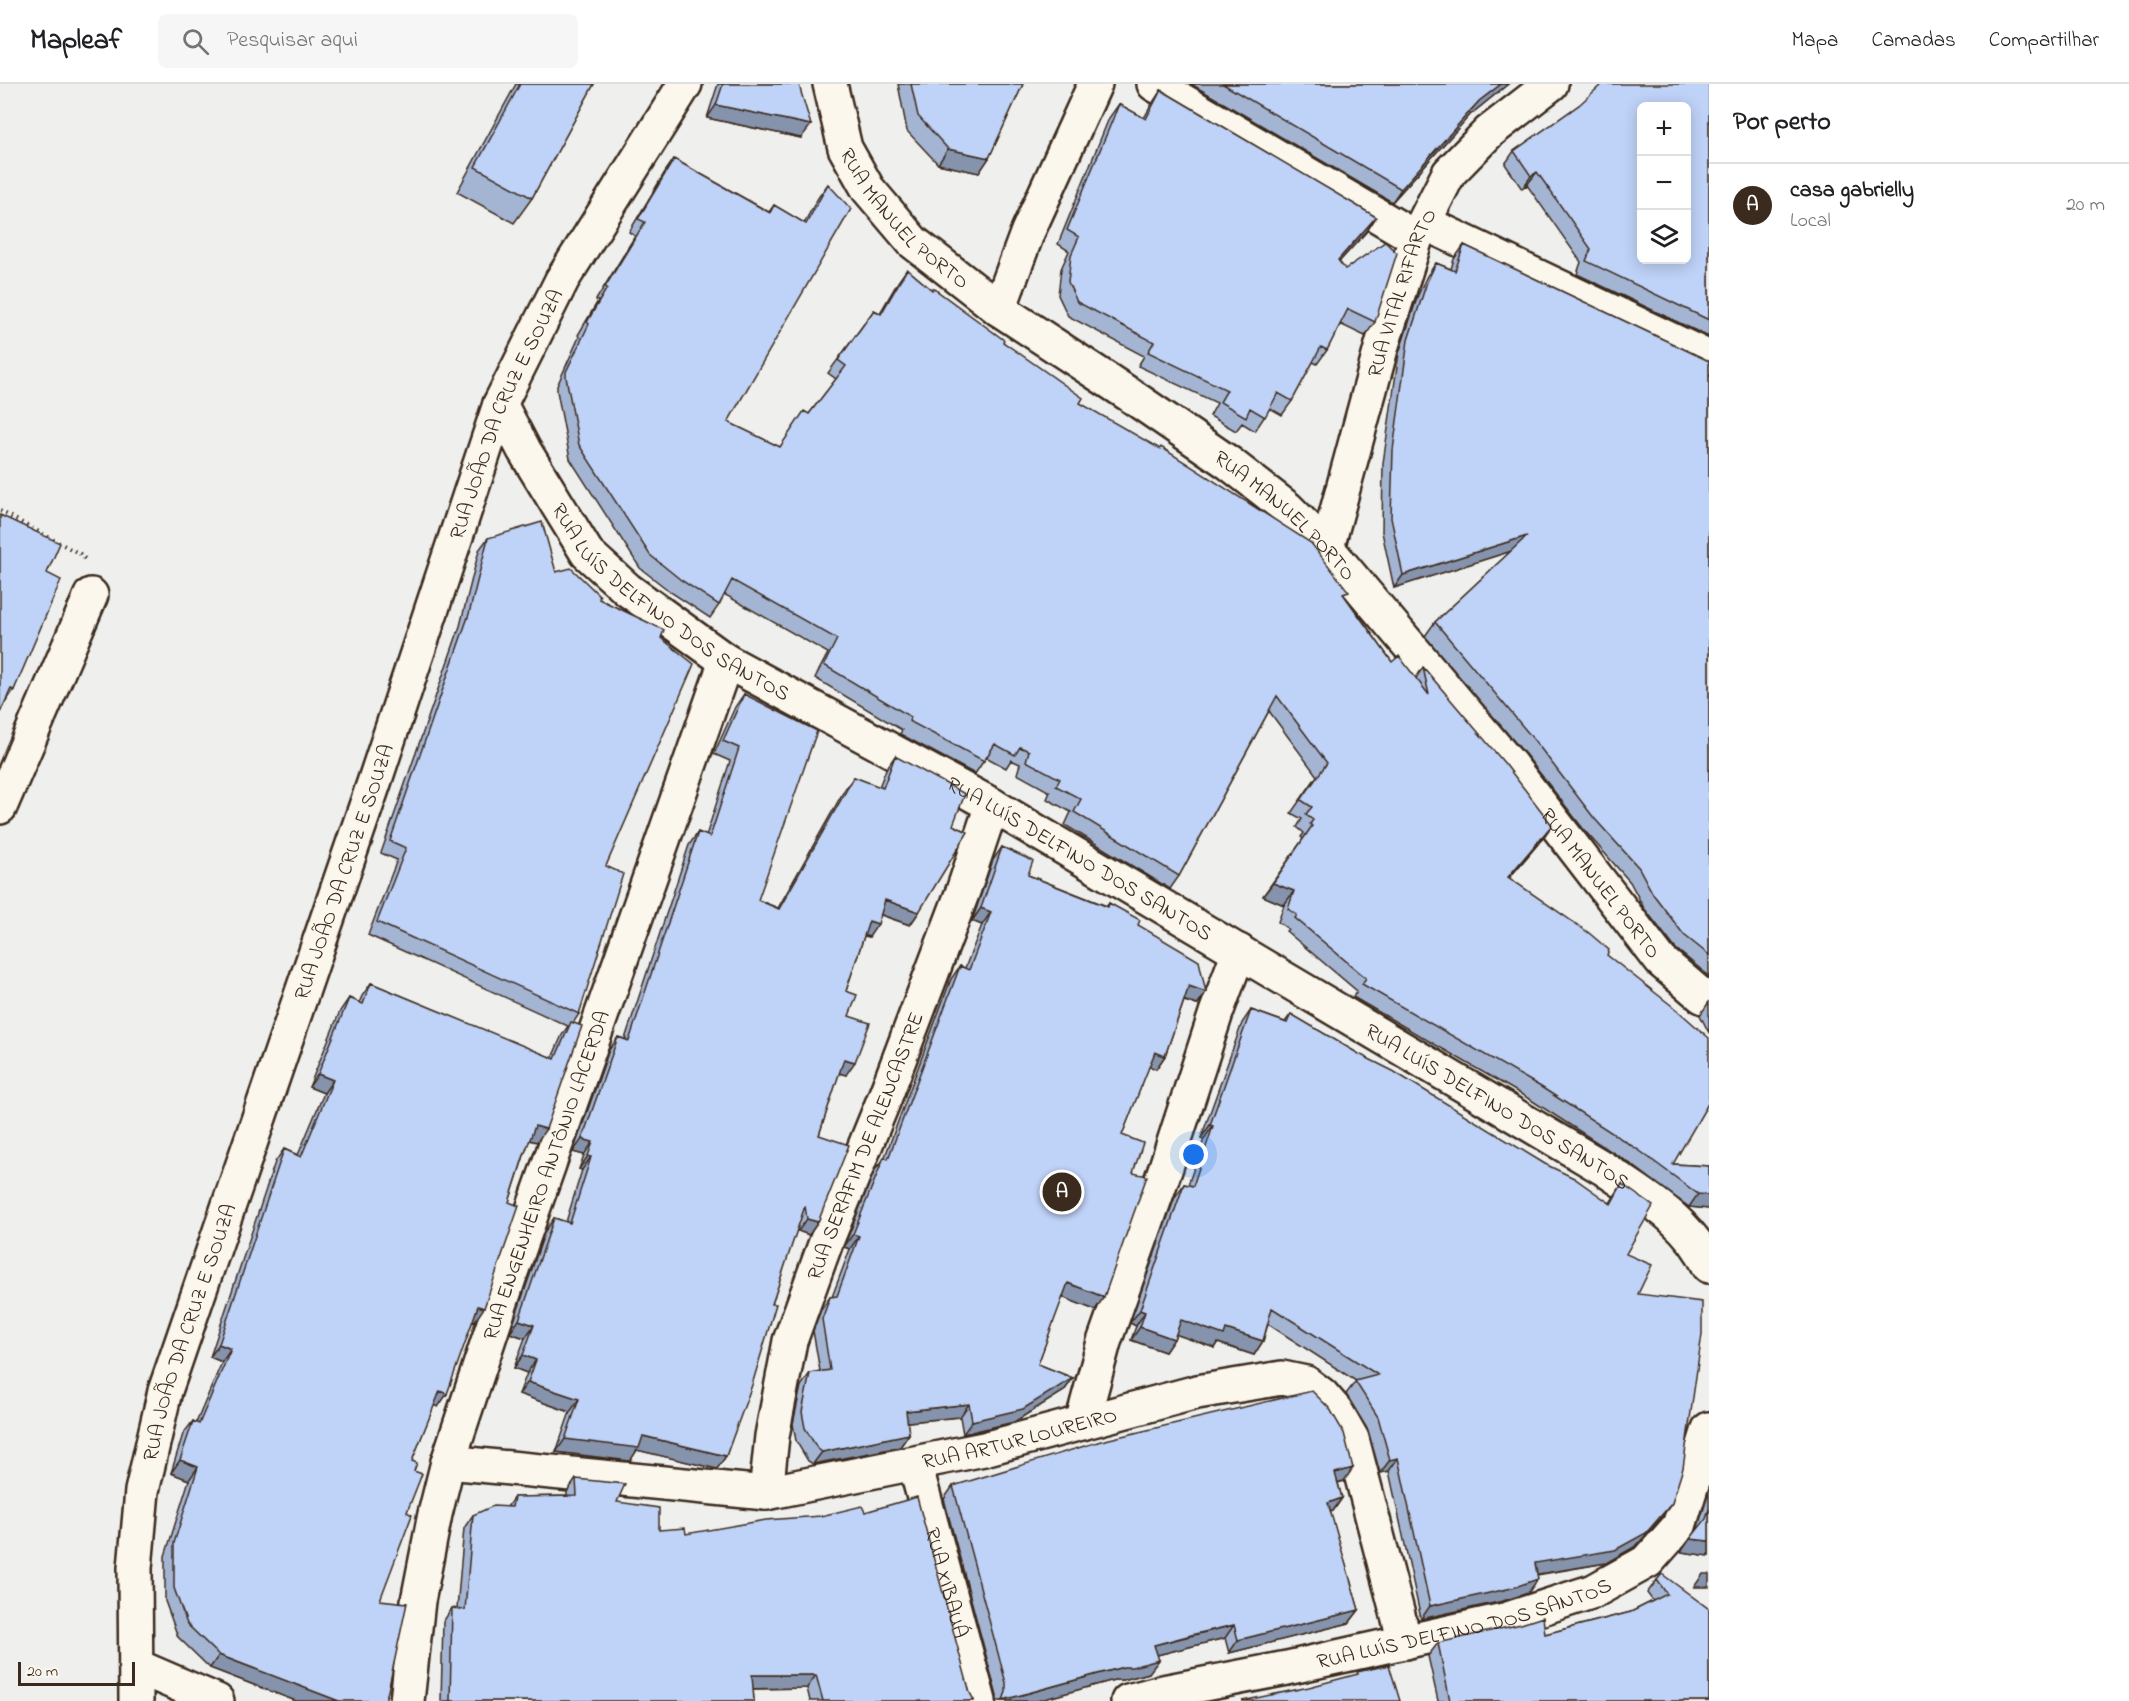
<!DOCTYPE html>
<html lang="pt">
<meta charset="utf-8">
<style>
body{margin:0;font-family:"Indie Flower",sans-serif;background:#f6f6f6;color:#202124}
.controls{position:absolute;right:18px;top:18px;display:grid;overflow:hidden;border-radius:9px;box-shadow:0 3px 15px #0003}
.controls button{width:54px;height:54px;display:grid;place-items:center;padding:0;border:0;border-bottom:2px solid #e0e0e0;background:#fff;color:#202124;font:30px sans-serif}
.scale{position:absolute;left:18px;bottom:15px;width:117px;box-sizing:border-box;padding-left:6px;border:3px solid #3b2a1e;border-top:0;font-size:16px;line-height:21px;white-space:nowrap;color:#3b2a1e;-webkit-text-stroke:4px #fbf7ec;paint-order:stroke}
.you{position:absolute;left:1194px;top:1071px;width:21px;height:21px;margin:-15px;border:4px solid #fff;border-radius:50%;background:#1a73e8;box-shadow:0 0 0 9px #1a73e833}
.badge{display:grid;place-items:center;width:39px;height:39px;border-radius:50%;background:#3b2a1e;color:#fff;font-size:20px;font-weight:700}
.pin{position:absolute;translate:-50% -50%;border:3px solid #fff;box-shadow:0 2px 6px #0006}
.list{margin:0;padding:0;list-style:none}
h2{display:flex;justify-content:space-between;align-items:center;height:78px;margin:0;padding:0 24px;font-size:26px}
h2 small{font-size:20px;font-weight:400;color:#757577}
.list li{display:grid;grid-template-columns:39px 1fr auto;gap:18px;align-items:center;box-sizing:border-box;height:84px;padding:0 24px;border-top:2px solid #e0e0e0}
.list b{display:block;font-size:22px;white-space:nowrap}
.list p{margin:0;font-size:20px;white-space:nowrap;color:#757577}
.list em{font-size:20px;font-style:normal;color:#757577}
.icon{flex:none;width:33px;height:33px;fill:none;stroke:currentColor;stroke-width:2;stroke-linecap:round;stroke-linejoin:round}
.map{position:relative;flex:none;width:1709px;height:1617px;overflow:hidden}
header{display:flex;align-items:center;gap:36px;box-sizing:border-box;height:84px;padding:0 30px;background:#fff;border-bottom:2px solid #e0e0e0}
header strong{font-size:28px}
nav{display:flex;gap:33px;margin-inline-start:auto;font-size:21px}
.search{width:420px;height:54px;background:#f6f6f6;display:flex;align-items:center;gap:15px;box-sizing:border-box;padding:0 21px;border-radius:9px;color:#757577;font-size:22px}
main{display:flex}
aside{flex:1;background:#fff}
.map>svg:first-child{display:block}
.lines{fill:none;stroke-linecap:round;stroke-linejoin:round}
.minor-casing{stroke:#3b2a1e;stroke-width:38}
.major-casing{stroke:#3b2a1e;stroke-width:38}
.path{stroke:#3b2a1e;stroke-width:4;stroke-dasharray:1.5 4.5;stroke-linecap:butt}
.minor{stroke:#fbf7ec;stroke-width:33}
.major{stroke:#fbf7ec;stroke-width:33}
.wall{fill:#a4b5d4;stroke:#3b2a1e;stroke-width:1.5}
.shaded-wall{fill:#8693ad;stroke:#3b2a1e;stroke-width:1.5}
.building{fill:#bfd2f7;stroke:#3b2a1e;stroke-width:1.5;fill-rule:evenodd}
.labels{text-anchor:middle;stroke-width:5;stroke-linejoin:round;paint-order:stroke}
.street-label{font-size:21px;fill:#3b2a1e;stroke:#fbf7ec}
</style>
<header>
<strong>Mapleaf</strong>
<div class="search"><svg class="icon" aria-label="search" viewBox="0 0 24 24"><circle cx="10" cy="10" r="6"/><path d="M15 15l6 6"/></svg>Pesquisar aqui</div>
<nav><a>Mapa</a><a>Camadas</a><a>Compartilhar</a></nav>
</header>
<main>
<div class="map">
<svg width="1709" height="1617" viewBox="0 0 1709 1617">
<rect width="100%" height="100%" fill="#eff0ee"/>
<filter id="ink" filterUnits="userSpaceOnUse"><feTurbulence type="fractalNoise" baseFrequency=".0167" numOctaves="2"/><feDisplacementMap in="SourceGraphic" scale="12" xChannelSelector="R" yChannelSelector="G"/><feConvolveMatrix kernelMatrix="1 2 1 2 8 2 1 2 1" color-interpolation-filters="sRGB"/></filter>
<g filter="url(#ink)">
<g class="lines">
<!-- minor casing -->
<g class="minor-casing">
<g id="minor">
<path id="s1" d="M830,0L845,64L868,105L913,158L999,225L1130,311L1229,379L1287,424L1327,464L1511,682L1661,877L1702,912L1709,915"/>
<path d="M1154,0L1416,154"/>
<path d="M1425,139L1709,274"/>
<path d="M999,225L1028,147L1095,0"/>
<path id="s2" d="M500,320L524,366L587,469L628,506L726,577L992,721L1603,1084C1642,1111 1689,1136 1709,1182"/>
<path id="s3" d="M1327,464L1382,261L1416,154L1449,89L1489,48L1551,0"/>
<path d="M0,723L91,511"/>
<path d="M1082,1339L1104,1258L1166,1083L1216,929L1239,867"/>
<path id="s4" d="M448,1378L766,1409L984,1365L1197,1308L1282,1294L1306,1299L1322,1311L1336,1327L1352,1355L1405,1558"/>
<path id="s5" d="M915,1380L979,1617"/>
<path id="s6" d="M766,1409L772,1352L790,1257L826,1158L883,1018L963,807L992,721"/>
<path d="M136,1582L217,1617"/>
<path id="s7" d="M407,1617L418,1517L435,1430L448,1378L510,1191L726,577"/>
<path id="s8" d="M1128,1617L1158,1609L1287,1584L1508,1535L1594,1507L1648,1477L1679,1442L1709,1345"/>
</g>
</g>
<!-- major casing -->
<g class="major-casing">
<g id="major">
<path id="s9" d="M136,1617L135,1484L142,1407L165,1307L374,699L500,320L562,196L685,0"/>
</g>
</g>
<!-- path -->
<path class="path" d="M0,427L80,470L85,475"/>
<!-- minor -->
<use href="#minor" class="minor"/>
<!-- major -->
<use href="#major" class="major"/>
</g>
<!-- wall -->
<path class="wall" d="M516,0H594L532,114L514,139L457,108Z
M718,0H799L801,54L707,34Z
M898,0H1023L989,74L979,89L938,80L907,47Z
M1191,0H1508L1470,31L1392,118Z
M1709,0V253L1577,190L1581,178L1527,101L1522,105L1505,80L1514,67L1579,21Z
M1161,6L1376,133L1367,147L1339,178L1375,238L1365,252L1340,240L1327,266L1317,280L1313,278L1292,317L1282,331L1270,324L1255,347L1242,339L1236,347L1210,332L1217,319L1138,282L1144,272L1068,232L1058,211L1061,185L1069,167L1058,160L1109,34L1119,20L1144,34L1152,20Z
M674,75L769,128L774,121L804,139L818,114L828,100L728,338L780,363L809,330L836,295L828,289L874,226L880,229L898,198L907,185L932,206L1003,258L1080,319L1346,513L1392,578L1416,594L1423,583L1552,741L1543,754L1509,794L1607,871L1673,1080L1709,1082V1125L1689,1123L1631,1080L1531,1016L1353,913L1357,907L1286,847L1288,845L1278,838L1284,821L1263,812L1303,755L1301,753L1304,749L1297,743L1302,735L1291,729L1317,692L1269,627L1179,792L1170,805L1065,741L1071,728L1047,715L1050,708L1017,690L1020,680L1011,676L1006,684L986,673L975,690L900,650L902,646L815,594L828,569L724,510L719,521L710,534L672,509L640,484L570,375L557,307V302L579,253L578,251L598,217L596,216L635,152L629,148L665,88Z
M1464,161L1709,277V892L1675,864L1644,824L1630,798L1585,747L1525,670L1425,552L1435,538L1511,467L1394,504L1382,448L1383,379L1399,269L1418,211L1427,192L1436,179L1451,185L1454,175Z
M488,454L556,488L661,554L606,782L579,930L573,939L537,1058L529,1056L509,1118L475,1237L473,1236L438,1323L434,1321L412,1377L414,1387L407,1428L380,1516L385,1617H296L210,1584L178,1553L165,1517V1472L189,1396L171,1389L183,1350L193,1337L196,1339L222,1278L210,1273L275,1078L284,1065L298,1071L324,1009L309,1003L340,927L349,914L359,919L362,912L371,899L552,974L562,951L568,942L368,851L397,776L381,769L460,542L479,466Z
M744,610L758,816L778,824L845,705L854,693L879,703L886,685L895,672L919,828L910,841L881,831L869,853L864,852L846,907L849,932L846,991L839,989L819,1051L818,1138L809,1151L798,1147L797,1144L772,1220L726,1372L717,1385L637,1366L630,1377L556,1368L570,1328L519,1310L527,1289L514,1284L525,1254L510,1249L545,1147L554,1134L566,1138L582,1086L579,1085L584,1071L573,1068L609,966L618,953L625,955L689,761L698,748L706,752L730,677L714,670L735,623Z
M1002,763L1028,791L1107,822L1109,819L1138,841L1206,908L1197,921L1184,917L1165,972L1156,985L1149,982L1122,1051L1133,1089L1095,1226L1062,1213L1038,1280L1073,1294L1064,1307L1014,1338L963,1350L960,1333L907,1338L909,1350L900,1363L813,1380L808,1377L796,1357L793,1340L801,1302L810,1289L820,1287L813,1247L821,1226L830,1213H832L850,1165L844,1163L875,1086L884,1075L951,895L960,882L965,884L982,841L972,837L993,776Z
M1709,918V949L1700,931Z
M1251,926L1285,938L1291,930L1610,1119L1622,1100L1626,1170L1638,1210L1662,1433L1636,1462L1606,1479L1537,1491L1528,1509L1503,1517L1421,1535L1389,1387L1380,1389L1368,1346L1346,1310L1356,1297L1268,1240L1263,1257L1254,1271L1218,1259L1215,1264L1176,1250L1174,1255L1165,1268L1131,1256L1136,1242L1130,1239L1175,1113L1184,1100L1188,1101L1204,1055L1201,1054L1242,939Z
M576,1395L617,1418L659,1446L686,1450L865,1428L970,1609L974,1617H810L807,1604L753,1605L754,1617H441L443,1538L452,1524L457,1525L464,1444L473,1431L507,1423L514,1413L567,1412V1408Z
M1344,1397L1338,1399L1342,1414L1333,1427L1330,1428L1359,1526L1349,1539L1229,1569L1225,1554L1157,1571L1149,1589L1123,1596H1114L1037,1617H997V1612L944,1415L953,1402Z
M1709,1408V1472L1681,1468L1697,1446Z
M1657,1496L1709,1525V1617H1438L1428,1572L1438,1559L1545,1550L1631,1528L1653,1517L1647,1509Z"/>
<!-- shaded-wall -->
<path class="shaded-wall" d="M1501,0H1508L1470,31L1392,118L1401,105L1479,17Z
M716,21L811,41L801,54L707,34Z
M948,65L989,74L979,89L938,80Z
M1537,88L1527,101L1522,105L1531,92Z
M1376,133L1367,147L1328,190L1338,176Z
M1527,452L1518,465L1394,504L1403,491Z
M11,605L14,606L5,619L2,618Z
M1552,741L1543,754L1499,806L1508,793Z
M1273,799L1294,807L1284,821L1263,812Z
M885,816L919,828L910,841L876,829Z
M981,824L991,828L982,841L972,837Z
M869,837L878,840L869,853L860,850Z
M1189,902L1206,908L1197,921L1180,915Z
M1155,968L1165,972L1156,985L1146,981Z
M844,975L855,978L846,991L835,988Z
M318,990L333,996L324,1009L309,1003Z
M1210,1041L1213,1042L1204,1055L1201,1054Z
M535,1042L546,1045L537,1058L525,1055Z
M582,1055L593,1058L584,1071L573,1068Z
M588,1072L591,1073L582,1086L579,1085Z
M1698,1110L1709,1111V1125L1689,1123Z
M807,1135L818,1138L809,1151L798,1147Z
M853,1150L859,1152L850,1165L844,1163Z
M1068,1199L1104,1213L1095,1226L1059,1212Z
M478,1222L484,1224L475,1237L469,1235Z
M1140,1226L1145,1228L1136,1242L1130,1239Z
M519,1236L534,1241L525,1254L510,1249Z
M1181,1236L1226,1245L1263,1257L1254,1271L1218,1259L1215,1264L1172,1249Z
M1140,1243L1174,1255L1165,1268L1131,1256Z
M219,1260L231,1265L222,1278L210,1273Z
M523,1271L536,1276L527,1289L514,1284Z
M1073,1294L1064,1307L1014,1338L963,1350L972,1337Z
M528,1298L579,1315L570,1328L519,1310Z
M440,1307L447,1310L438,1323L431,1320Z
M969,1320L960,1333L897,1339L906,1327Z
M909,1350L900,1363L813,1380L822,1368Z
M643,1352L726,1372L717,1385L637,1366L630,1377L556,1368L565,1355Z
M1398,1374L1389,1387L1380,1389L1390,1376Z
M180,1376L198,1383L189,1396L171,1389Z
M1353,1384L1344,1397L1326,1401L1335,1389Z
M1342,1414L1333,1427L1319,1432L1328,1419Z
M1672,1419L1662,1433L1636,1462L1606,1479L1526,1492L1535,1479Z
M1690,1455L1709,1457V1472L1681,1468Z
M1703,1490H1709V1503H1694Z
M1538,1495L1528,1509L1503,1517L1421,1535L1430,1522Z
M1359,1526L1349,1539L1229,1569L1238,1556Z
M1234,1541L1225,1554L1145,1574L1154,1561Z
M219,1571L339,1617H296L210,1584Z
M1159,1576L1149,1589L1123,1596H1114L1037,1617H1002L1003,1616L1123,1583Z
M752,1591H816L807,1604L743,1605Z"/>
<!-- building -->
<path class="building" d="M520,0H594L532,114L475,83Z
M723,0H799L801,8L811,41L716,21Z
M911,0H1023L989,74L948,65L918,32Z
M1223,0H1501L1479,17L1401,105Z
M1602,0H1709V236L1586,177L1591,165L1537,88L1531,92L1514,67L1579,21ZM1641,22H1686V176H1641Z
M1161,6L1376,133L1338,176L1345,185L1385,158L1397,169L1375,238L1348,225L1327,266L1321,263L1292,317L1278,309L1265,333L1250,324L1246,333L1220,318L1227,306L1148,268L1154,258L1077,218L1068,198L1071,171L1079,153L1067,146L1119,20L1146,35Z
M674,75L770,129L774,121L806,140L828,100L851,125L728,338L780,363L804,327L809,330L846,282L838,276L874,226L881,230L907,185L932,206L933,204L1004,256L1003,258L1083,314L1080,319L1160,365L1161,363L1311,459L1349,508L1343,510L1392,578L1399,572L1429,611L1423,583L1506,681L1552,741L1508,793L1589,849L1609,866L1607,871L1676,925L1709,954V1018L1673,1080L1709,1082V1111L1698,1110L1640,1067L1541,1003L1362,900L1366,894L1295,834L1297,831L1288,825L1294,807L1273,799L1312,742L1310,740L1313,736L1306,730L1312,723L1301,716L1327,679L1277,612L1179,792L1074,728L1081,715L1056,702L1060,695L1026,677L1029,667L1020,663L1015,671L995,660L984,677L909,637L911,633L824,581L837,555L732,496L719,521L681,496L650,471L579,361L566,293V288L589,240L587,238L607,204L605,203L645,138L638,135Z
M1464,161L1709,277V871L1684,851L1653,810L1639,784L1594,734L1535,657L1435,538L1527,452L1403,491L1391,434L1393,366L1408,256L1427,198L1436,179L1455,187Z
M0,431L60,459L47,489L61,496L14,606L11,605L0,629Z
M542,438L556,488L571,484L600,512L599,515L664,546L661,554L694,580L606,782L623,790L579,930L377,838L406,764L390,757L469,530L488,454Z
M744,610L817,647L758,816L779,825L854,693L883,704L895,672L965,710L953,741L968,748L919,828L885,816L878,840L869,837L846,907L857,911L849,932L870,939L855,978L844,975L819,1051L849,1061L818,1138L807,1135L805,1122L772,1220H776L752,1301L726,1372L643,1352L639,1364L565,1355L579,1315L528,1298L536,1276L523,1271L534,1241L519,1236L554,1134L570,1139L591,1073L588,1072L593,1058L582,1055L618,953L629,957L698,748L710,753L739,664L723,657Z
M1002,763L1033,777L1028,791L1108,823L1109,819L1140,836L1138,841L1199,877L1206,908L1189,902L1165,972L1155,968L1122,1051L1143,1059L1133,1089L1147,1092L1104,1213L1068,1199L1038,1280L1073,1294L1023,1325L972,1337L969,1320L906,1327L909,1350L822,1368L817,1364L805,1344L802,1328L810,1289L830,1286L822,1235L830,1213L837,1212L859,1152L853,1150L884,1073L888,1075L960,882L969,886L991,828L981,824Z
M371,899L555,975L571,938L582,942L546,1045L535,1042L523,1074L509,1118L519,1122L484,1224L478,1222L447,1310L440,1307L412,1377L417,1379L414,1387L422,1390L407,1428L412,1431L380,1516L407,1519L388,1607L385,1617H339L219,1571L187,1540L174,1504V1459L198,1383L180,1376L193,1337L199,1340L231,1265L219,1260L284,1065L301,1073L333,996L318,990L349,914L363,920Z
M1251,926L1287,939L1291,930L1359,970L1393,987L1545,1080L1574,1094L1611,1120L1622,1100L1653,1122L1626,1170L1652,1181L1638,1210L1702,1218V1250L1683,1384L1672,1419L1646,1449L1615,1466L1535,1479L1538,1495L1512,1504L1430,1522L1398,1374L1390,1376L1378,1333L1355,1297L1378,1291L1272,1224L1263,1257L1226,1245L1224,1251L1181,1236L1174,1255L1140,1243L1145,1228L1140,1226L1184,1100L1193,1102L1213,1042L1210,1041Z
M1312,1307L1330,1325L1344,1349L1353,1384L1335,1389L1342,1414L1328,1419L1359,1526L1238,1556L1234,1541L1195,1550L1154,1561L1159,1576L1132,1583H1123L1003,1616L1006,1608V1599L953,1402L1101,1357Z
M576,1395L625,1400L617,1418L659,1424V1446L685,1444L686,1450L766,1436L821,1432L862,1422L865,1428L917,1413L970,1609L974,1616L969,1617H823L816,1591H752L754,1617H450L452,1524L465,1526L473,1431L493,1422L512,1423L514,1413L577,1412Z
M1709,1425V1457L1690,1455L1706,1435Z
M1662,1490L1709,1525V1617H1450L1438,1559L1521,1540L1543,1533L1545,1550L1631,1528L1667,1510L1657,1496Z
M1389,1581L1400,1617H1242L1309,1603L1358,1590L1357,1588Z"/>
</g>
<g class="labels">
<!-- street labels -->
<g class="street-label">
<text dy="7" stroke="none"><textPath href="#s1" startOffset="159">RUA MANUEL PORTO</textPath></text>
<text dy="7" stroke="none"><textPath href="#s3" startOffset="266">RUA VITAL RIFARTO</textPath></text>
<text dy="7" stroke="none"><textPath href="#s9" startOffset="1348">RUA JOÃO DA CRUZ E SOUZA</textPath></text>
<text dy="7" stroke="none"><textPath href="#s1" startOffset="645">RUA MANUEL PORTO</textPath></text>
<text dy="7" stroke="none"><textPath href="#s2" startOffset="268">RUA LUÍS DELFINO DOS SANTOS</textPath></text>
<text dy="7" stroke="none"><textPath href="#s2" startOffset="754">RUA LUÍS DELFINO DOS SANTOS</textPath></text>
<text dy="7" stroke="none"><textPath href="#s9" startOffset="862">RUA JOÃO DA CRUZ E SOUZA</textPath></text>
<text dy="7" stroke="none"><textPath href="#s1" startOffset="1131">RUA MANUEL PORTO</textPath></text>
<text dy="7" stroke="none"><textPath href="#s2" startOffset="1240">RUA LUÍS DELFINO DOS SANTOS</textPath></text>
<text dy="7" stroke="none"><textPath href="#s6" startOffset="363">RUA SERAFIM DE ALENCASTRE</textPath></text>
<text dy="7" stroke="none"><textPath href="#s7" startOffset="546">RUA ENGENHEIRO ANTÔNIO LACERDA</textPath></text>
<text dy="7" stroke="none"><textPath href="#s9" startOffset="376">RUA JOÃO DA CRUZ E SOUZA</textPath></text>
<text dy="7" stroke="none"><textPath href="#s4" startOffset="579">RUA ARTUR LOUREIRO</textPath></text>
<text dy="7" stroke="none"><textPath href="#s5" startOffset="123">RUA XIBAUÁ</textPath></text>
<text dy="7" stroke="none"><textPath href="#s8" startOffset="345">RUA LUÍS DELFINO DOS SANTOS</textPath></text>
</g>
</g>
</svg>
<div class="controls">
<button>+</button>
<button>−</button>
<button><svg class="icon" aria-label="layers" viewBox="0 0 24 24"><path d="M12 4l9 5-9 5-9-5zM3 14l9 5 9-5"/></svg></button>
</div>
<div class="scale">20 m</div>
<div class="you"></div>
<div class="pin badge" style="left:1062px;top:1108px">A</div>
</div>
<aside>
<h2>Por perto<small></small></h2>
<ul class="list">
<li><span class="badge">A</span><div><b>casa gabrielly</b><p>Local</p></div><em>20 m</em></li>
</ul>
</aside>
</main>
